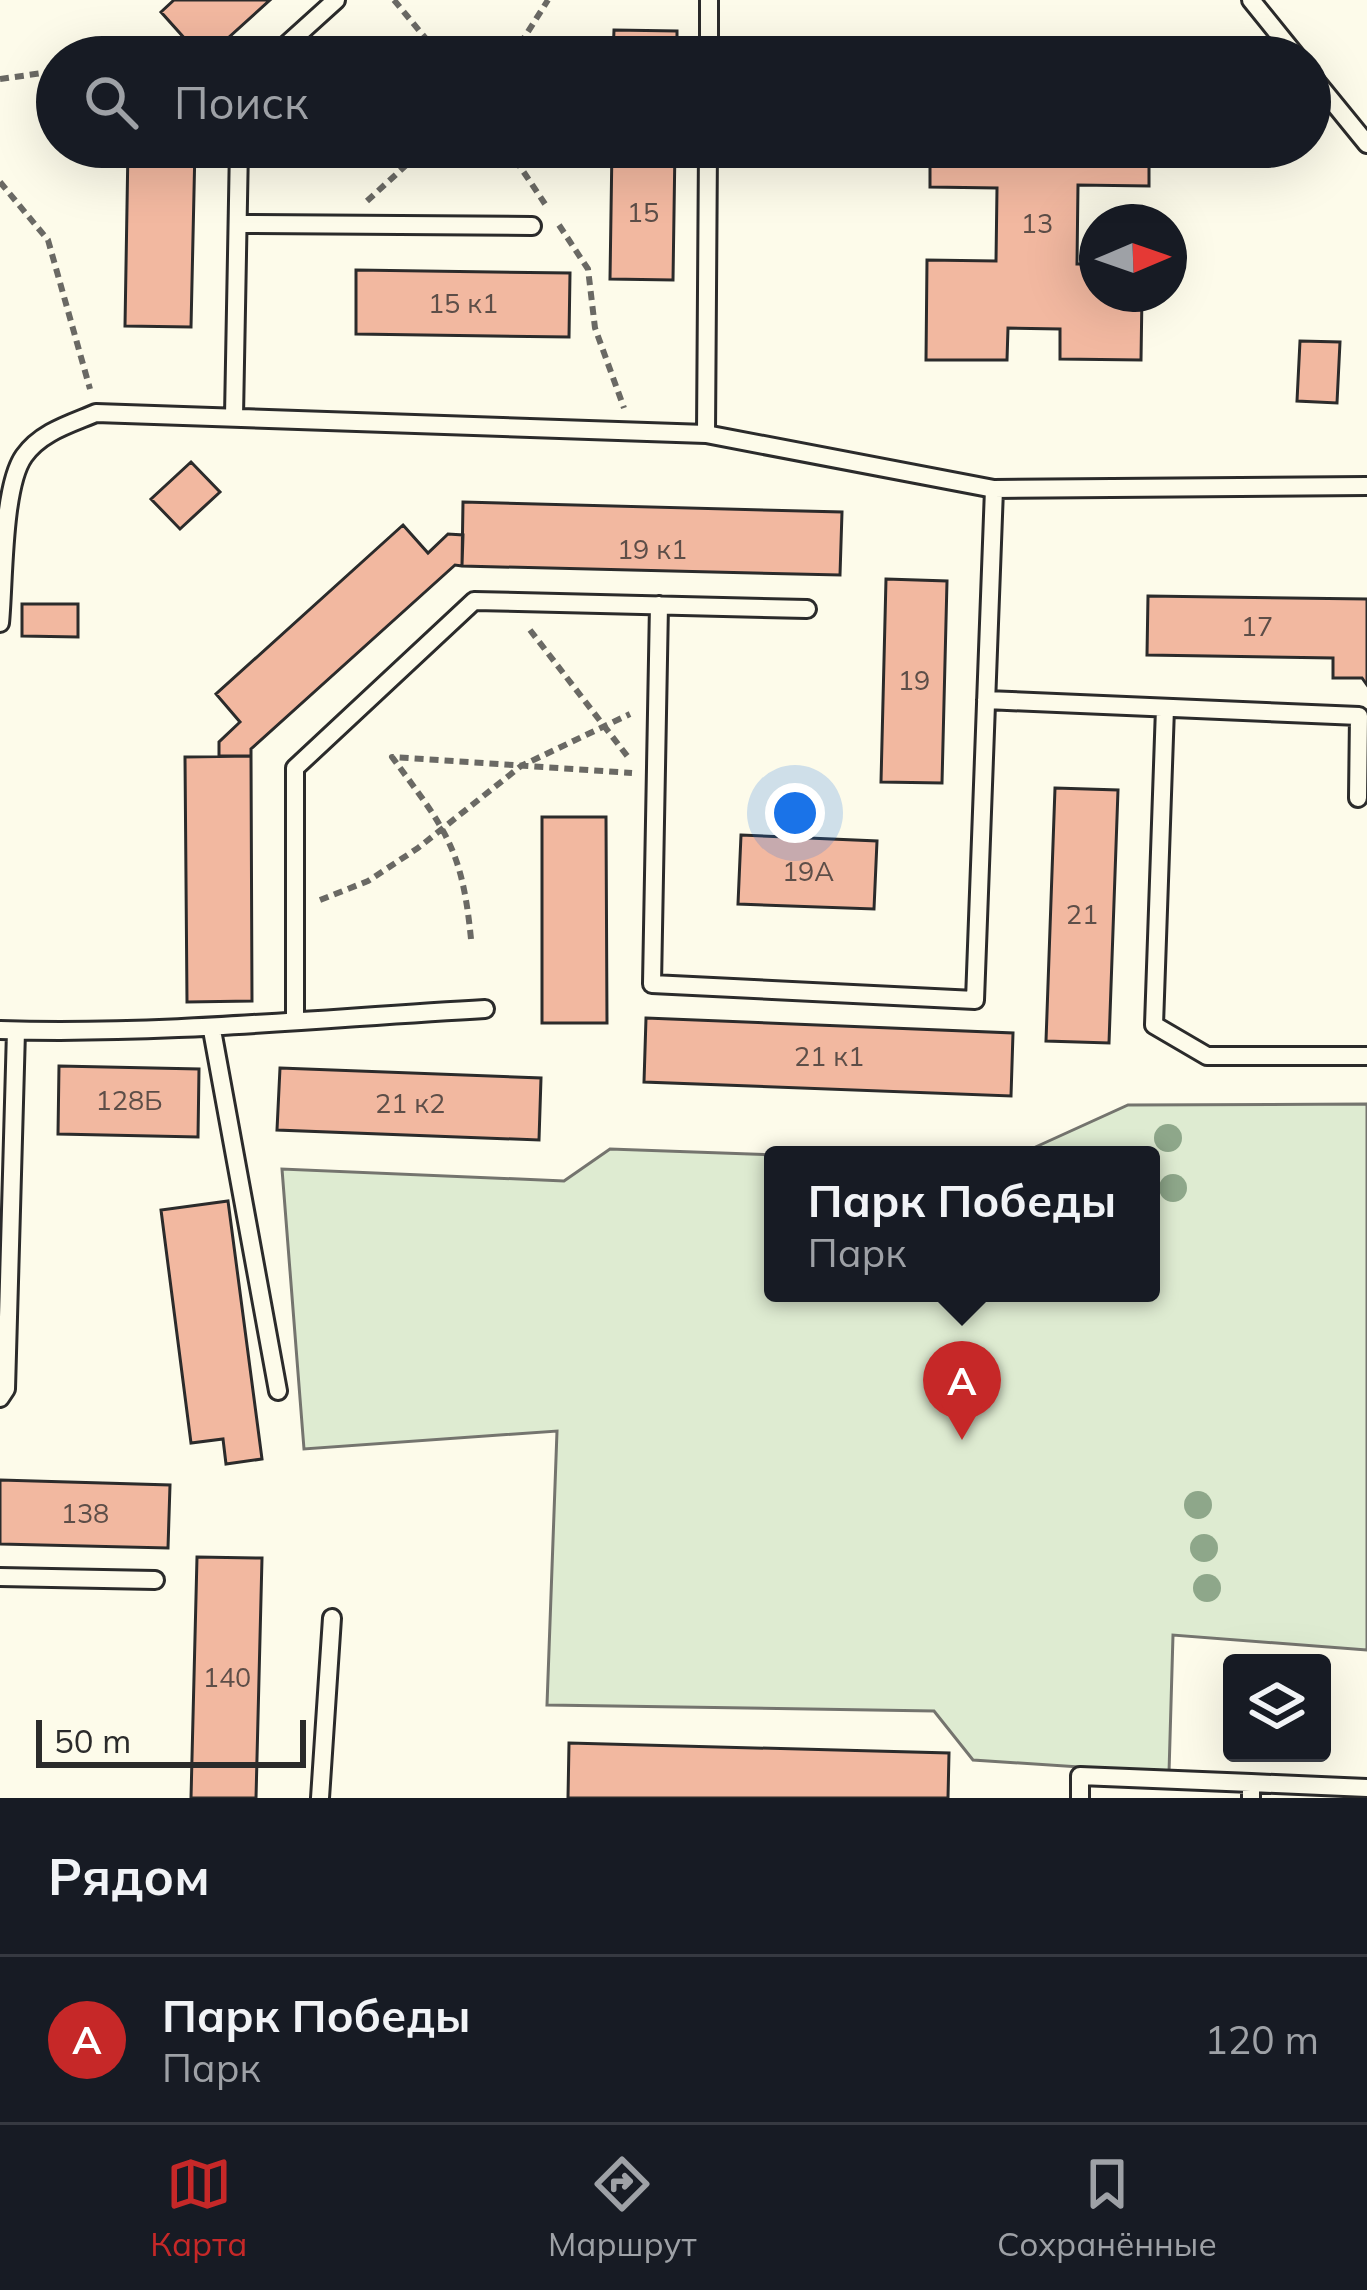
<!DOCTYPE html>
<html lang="ru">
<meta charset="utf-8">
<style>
body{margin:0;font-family:Mulish,sans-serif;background:#242831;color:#f1f3f6}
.controls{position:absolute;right:36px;bottom:36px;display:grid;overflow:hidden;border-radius:12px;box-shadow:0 12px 48px #0002}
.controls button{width:108px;height:108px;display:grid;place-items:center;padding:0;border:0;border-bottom:3px solid #363941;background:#171b24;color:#f1f3f6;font:60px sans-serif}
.compass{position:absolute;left:1079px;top:204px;width:108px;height:108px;border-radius:50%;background:#171b24;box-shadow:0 12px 48px #0002;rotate:88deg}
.scale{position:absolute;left:36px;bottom:30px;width:270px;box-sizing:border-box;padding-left:12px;border:6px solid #2b2b2b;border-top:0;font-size:33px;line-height:42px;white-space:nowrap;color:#2b2b2b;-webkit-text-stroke:9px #fdfbea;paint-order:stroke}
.you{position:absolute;left:795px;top:813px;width:42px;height:42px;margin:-30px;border:9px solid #fff;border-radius:50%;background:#1a73e8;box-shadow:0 0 0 18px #1a73e833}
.badge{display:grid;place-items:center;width:78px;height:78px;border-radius:50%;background:#c62828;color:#fff;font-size:39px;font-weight:700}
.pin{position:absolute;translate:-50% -99px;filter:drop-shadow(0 3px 6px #0008)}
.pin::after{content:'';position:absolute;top:63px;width:42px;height:36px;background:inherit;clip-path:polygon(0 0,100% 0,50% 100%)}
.popup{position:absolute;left:764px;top:1146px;width:396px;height:156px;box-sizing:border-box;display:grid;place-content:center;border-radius:12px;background:#171b24;filter:drop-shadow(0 3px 9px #0005);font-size:39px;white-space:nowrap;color:#9ea1a6}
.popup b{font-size:45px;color:#f1f3f6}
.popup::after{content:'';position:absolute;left:50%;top:100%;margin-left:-24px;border:24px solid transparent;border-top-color:#171b24}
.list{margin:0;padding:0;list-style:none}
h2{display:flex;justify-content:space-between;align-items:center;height:156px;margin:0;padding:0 48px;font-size:51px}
h2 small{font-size:39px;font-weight:400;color:#9ea1a6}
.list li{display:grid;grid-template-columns:78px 1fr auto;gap:36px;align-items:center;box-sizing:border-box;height:168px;padding:0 48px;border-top:3px solid #363941}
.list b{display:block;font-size:45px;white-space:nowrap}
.list p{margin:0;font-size:39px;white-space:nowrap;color:#9ea1a6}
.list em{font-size:39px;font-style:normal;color:#9ea1a6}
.icon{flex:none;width:66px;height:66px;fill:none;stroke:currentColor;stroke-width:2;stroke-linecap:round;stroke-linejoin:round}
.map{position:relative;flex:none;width:1367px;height:1798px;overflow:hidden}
.search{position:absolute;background:#171b24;box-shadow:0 12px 48px #0002;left:36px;right:36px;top:36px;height:132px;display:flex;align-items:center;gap:30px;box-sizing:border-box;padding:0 42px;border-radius:66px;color:#9ea1a6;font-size:45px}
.sheet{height:324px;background:#171b24}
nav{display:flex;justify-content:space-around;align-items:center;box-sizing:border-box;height:168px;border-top:3px solid #363941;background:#171b24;font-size:33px;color:#9ea1a6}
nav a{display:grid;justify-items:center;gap:6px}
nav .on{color:#c62828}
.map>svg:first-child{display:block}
.green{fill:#deebd1;stroke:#74746e;stroke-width:3}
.building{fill:#f2b8a0;stroke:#2b2b2b;stroke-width:3}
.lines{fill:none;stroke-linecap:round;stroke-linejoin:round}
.lane-casing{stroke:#2b2b2b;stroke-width:22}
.path{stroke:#6a6964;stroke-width:6;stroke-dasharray:9 6;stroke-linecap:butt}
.lane{stroke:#fdfbea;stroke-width:16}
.tree{fill:#8ea78a}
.labels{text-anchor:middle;stroke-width:9;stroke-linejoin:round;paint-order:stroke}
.number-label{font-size:27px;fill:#5d4e48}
</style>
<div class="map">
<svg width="1367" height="1798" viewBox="0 0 1367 1798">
<rect width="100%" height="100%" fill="#fdfbea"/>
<!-- green -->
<path class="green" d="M1367,1104V1650L1173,1635L1169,1773L973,1760L934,1711L547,1705L557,1431L304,1449L282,1169L564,1181L610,1149L779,1155H773V1293H1151V1155H1018L1128,1105Z"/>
<!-- building -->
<path class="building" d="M174,0H270L207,57H167L186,40L161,12Z
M614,30L677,31V57H613Z
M128,147H195L191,327L125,326Z
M612,147H675L673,280L610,279Z
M930,147H1149V186L1078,185L1077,264H1097V294H1142L1141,360L1060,359V329L1008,328L1007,360H926L927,260L996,261L997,188L930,187Z
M356,270L570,273L569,337L356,334Z
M1300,341L1340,342L1337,403L1297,401Z
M191,462L220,492L180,529L151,499Z
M463,502L842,512L840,575L462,566Z
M403,525L428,553L448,534L463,535L462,566L455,565L251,749V756H219V742L240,722L216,694Z
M886,579L947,581L942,783L881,782Z
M1148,596L1367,599V685L1362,678H1333V658L1147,655Z
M22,604H78V637L22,636Z
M251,756L252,1001L187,1002L185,757Z
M1055,788L1118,790L1109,1043L1046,1041Z
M542,817H606L607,1023H542Z
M741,835L877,841L874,909L738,904Z
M646,1018L1013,1033L1011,1096L644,1082Z
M59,1066L199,1069L198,1137L58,1134Z
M280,1068L541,1078L539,1140L277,1130Z
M228,1201L262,1459L226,1464L223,1439L191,1443L161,1210Z
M0,1480L170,1485L168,1548L0,1544Z
M197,1557L262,1558L256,1798H191Z
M569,1743L949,1753L948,1798H568Z"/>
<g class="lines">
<!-- lane casing -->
<g class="lane-casing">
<path id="lane" d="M1251,0L1297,57
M273,57L336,0
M709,57V0
M1310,74L1367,144
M238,224L532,226
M234,416L239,147
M706,434L708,147
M659,605L652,984L975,1000L994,489
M0,623C4,583 2,487 24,456C41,432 70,424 96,413L706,434L994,489L1367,486
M986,700L1359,716L1358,798
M1165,708L1154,1025L1207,1056H1367
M295,1019V768L474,601L807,609
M0,1030C163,1035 323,1018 485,1009
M212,1030L278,1391
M0,1398L6,1389L16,1031
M0,1577L155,1580
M320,1798L332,1618
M1080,1798V1776L1251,1783
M1251,1798V1783L1367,1788"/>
</g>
<!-- path -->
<path class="path" d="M394,0L441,57
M512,57L548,0
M0,79L57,71
M507,147L545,204
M0,182L48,240L90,389
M367,201L426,147
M559,225L588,269L595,328L624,408
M530,630L628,757
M320,900L368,881L418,848L521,766L630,714
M471,939C462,847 445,829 392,757L632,773"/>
<!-- lane -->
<use href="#lane" class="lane"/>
</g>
<!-- trees -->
<g class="tree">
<circle cx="1168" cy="1138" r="14"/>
<circle cx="1173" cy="1188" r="14"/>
<circle cx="1198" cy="1505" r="14"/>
<circle cx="1204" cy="1548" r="14"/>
<circle cx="1207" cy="1588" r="14"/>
</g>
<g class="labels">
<!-- number labels -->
<g class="number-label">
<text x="643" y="222">15</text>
<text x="1037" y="233">13</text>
<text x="463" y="313">15 к1</text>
<text x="652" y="559">19 к1</text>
<text x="1257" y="636">17</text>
<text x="914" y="690">19</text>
<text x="808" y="881">19А</text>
<text x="1082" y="924">21</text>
<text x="829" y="1066">21 к1</text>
<text x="129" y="1110">128Б</text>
<text x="410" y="1113">21 к2</text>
<text x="85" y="1523">138</text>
<text x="227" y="1687">140</text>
</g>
</g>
</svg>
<div class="controls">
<button><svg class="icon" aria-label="layers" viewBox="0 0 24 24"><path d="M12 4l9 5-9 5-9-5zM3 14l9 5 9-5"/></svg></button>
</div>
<svg class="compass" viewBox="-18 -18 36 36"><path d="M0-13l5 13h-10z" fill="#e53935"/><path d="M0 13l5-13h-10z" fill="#9ea1a6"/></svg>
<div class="scale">50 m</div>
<div class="you"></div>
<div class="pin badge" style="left:962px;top:1440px">A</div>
<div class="popup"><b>Парк Победы</b>Парк</div>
<div class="search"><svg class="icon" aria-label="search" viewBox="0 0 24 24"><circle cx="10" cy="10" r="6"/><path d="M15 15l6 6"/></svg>Поиск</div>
</div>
<section class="sheet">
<h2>Рядом<small></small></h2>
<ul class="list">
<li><span class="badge">A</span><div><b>Парк Победы</b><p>Парк</p></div><em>120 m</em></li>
</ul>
</section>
<nav>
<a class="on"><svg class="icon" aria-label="map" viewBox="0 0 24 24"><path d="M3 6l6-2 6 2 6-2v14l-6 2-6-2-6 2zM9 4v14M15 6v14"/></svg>Карта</a>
<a><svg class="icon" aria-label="directions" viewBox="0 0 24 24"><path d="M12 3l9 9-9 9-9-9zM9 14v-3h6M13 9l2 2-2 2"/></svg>Маршрут</a>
<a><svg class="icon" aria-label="saved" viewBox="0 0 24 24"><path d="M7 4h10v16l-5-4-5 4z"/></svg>Сохранённые</a>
</nav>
